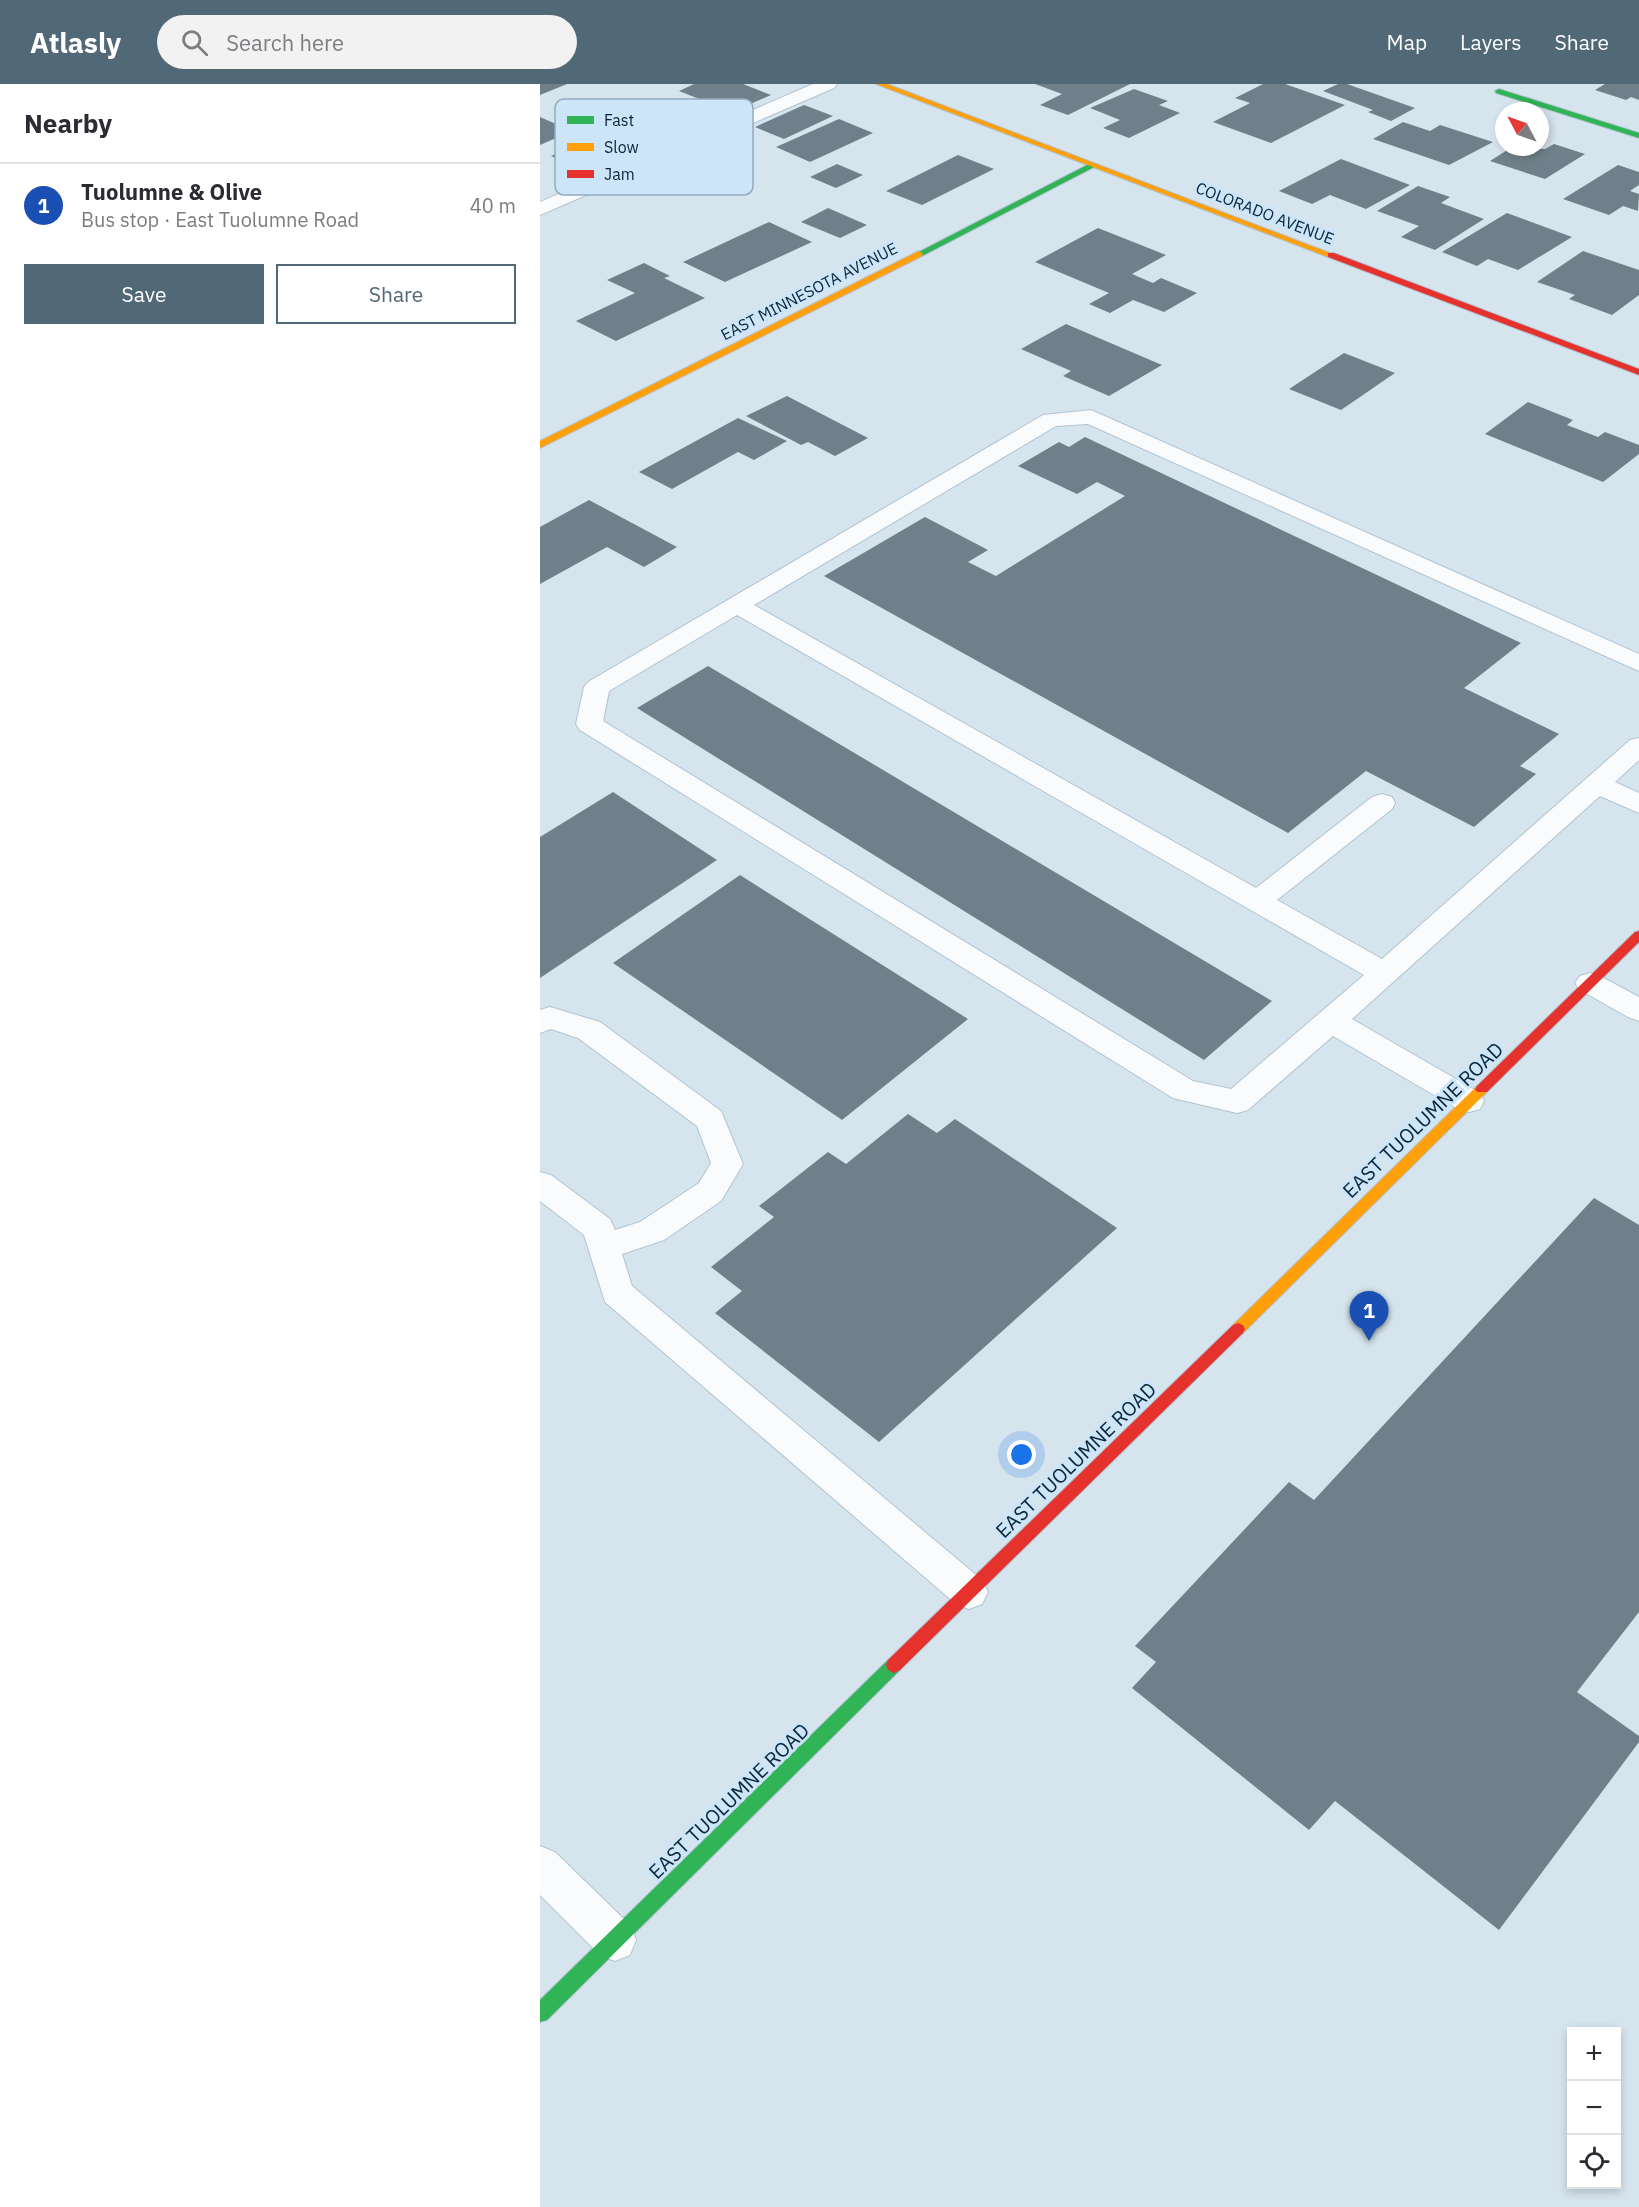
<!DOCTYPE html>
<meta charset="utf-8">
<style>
body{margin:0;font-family:"IBM Plex Sans",sans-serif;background:#f2f2f3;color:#2b2b33}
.controls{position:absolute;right:18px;bottom:18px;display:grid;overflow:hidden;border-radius:0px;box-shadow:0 3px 9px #0003}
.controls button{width:54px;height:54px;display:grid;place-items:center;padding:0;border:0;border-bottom:2px solid #e1e1e2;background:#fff;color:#2b2b33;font:30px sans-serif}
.compass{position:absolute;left:955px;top:18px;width:54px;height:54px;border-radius:50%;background:#fff;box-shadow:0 3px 9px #0003;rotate:311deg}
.you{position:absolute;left:482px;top:1371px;width:21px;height:21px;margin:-15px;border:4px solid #fff;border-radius:50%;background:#1a73e8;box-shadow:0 0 0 9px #1a73e833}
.badge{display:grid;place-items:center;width:39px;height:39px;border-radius:50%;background:#516877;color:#fff;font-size:20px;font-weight:700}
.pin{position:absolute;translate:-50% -50px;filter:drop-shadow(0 2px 3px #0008)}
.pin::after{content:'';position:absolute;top:32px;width:21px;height:18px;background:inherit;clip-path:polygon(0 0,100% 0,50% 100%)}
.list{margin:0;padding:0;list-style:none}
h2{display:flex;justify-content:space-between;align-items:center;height:78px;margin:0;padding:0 24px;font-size:26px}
h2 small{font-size:20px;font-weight:400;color:#7c7c81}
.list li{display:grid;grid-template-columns:39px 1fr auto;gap:18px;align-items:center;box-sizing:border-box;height:84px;padding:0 24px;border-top:2px solid #e1e1e2}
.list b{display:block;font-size:22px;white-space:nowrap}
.list p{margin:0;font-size:20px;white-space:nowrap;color:#7c7c81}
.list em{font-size:20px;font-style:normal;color:#7c7c81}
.actions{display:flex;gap:12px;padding:18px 24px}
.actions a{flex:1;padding:14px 0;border:2px solid #516877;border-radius:0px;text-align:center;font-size:21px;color:#516877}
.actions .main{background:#516877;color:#fff}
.icon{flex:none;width:33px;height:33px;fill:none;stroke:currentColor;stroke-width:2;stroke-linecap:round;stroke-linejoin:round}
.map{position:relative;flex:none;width:1099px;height:2123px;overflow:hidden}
header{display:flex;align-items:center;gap:36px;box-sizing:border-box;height:84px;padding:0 30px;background:#516877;color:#fff}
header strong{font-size:28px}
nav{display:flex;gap:33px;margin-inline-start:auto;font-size:21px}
.search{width:420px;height:54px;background:#f2f2f3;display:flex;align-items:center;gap:15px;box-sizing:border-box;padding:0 21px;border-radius:33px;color:#7c7c81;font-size:22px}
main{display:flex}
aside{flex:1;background:#fff}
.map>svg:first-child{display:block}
.building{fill:#70808a}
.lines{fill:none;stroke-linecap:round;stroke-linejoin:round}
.lane-casing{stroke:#b1c4d2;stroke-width:2}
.fast-casing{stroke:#b1c4d2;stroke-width:2}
.slow-casing{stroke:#b1c4d2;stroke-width:2}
.jam-casing{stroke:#b1c4d2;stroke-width:2}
.lane{fill:#f9fbfc;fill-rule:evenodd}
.fast{fill:#30b455;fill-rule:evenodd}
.slow{fill:#ff9f0a;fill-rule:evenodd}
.jam{fill:#e5322d;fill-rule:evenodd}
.labels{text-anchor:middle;stroke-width:6;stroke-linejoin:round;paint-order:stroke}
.far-street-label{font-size:16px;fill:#092537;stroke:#cce5f9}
.street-label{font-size:20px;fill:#092537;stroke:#cce5f9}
.key{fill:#cce5f9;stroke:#92abbf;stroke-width:1.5}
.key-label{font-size:16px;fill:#092537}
</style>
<header>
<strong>Atlasly</strong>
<div class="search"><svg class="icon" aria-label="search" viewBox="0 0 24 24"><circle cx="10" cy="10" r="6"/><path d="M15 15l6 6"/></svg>Search here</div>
<nav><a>Map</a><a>Layers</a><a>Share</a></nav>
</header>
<main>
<aside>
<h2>Nearby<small></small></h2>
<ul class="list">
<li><span class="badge" style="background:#1a4fb4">1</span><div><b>Tuolumne &amp; Olive</b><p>Bus stop · East Tuolumne Road</p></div><em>40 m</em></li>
</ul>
<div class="actions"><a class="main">Save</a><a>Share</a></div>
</aside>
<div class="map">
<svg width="1099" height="2123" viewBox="0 0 1099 2123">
<rect width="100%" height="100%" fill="#d6e4ee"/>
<!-- building -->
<path class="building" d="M0,0H27L0,11Z
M154,0H203L231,11L192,28L139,7Z
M495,0H590L528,31L500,21L522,10Z
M723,0H745L805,21L731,59L673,38L710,19L695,14Z
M798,0H807L875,24L851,37L828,28L833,26L783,7Z
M1065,0H1099V16L1091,13L1086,16L1055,6Z
M594,5L628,17L619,21L640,29L589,54L563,44L580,36L550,24Z
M264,21L293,32L244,55L215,43Z
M0,33L32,47L0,61Z
M299,35L333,49L270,78L236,63Z
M863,38L890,47L900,41L953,58L909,81L833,55Z
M43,59L76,74L44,87L11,72Z
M1014,60L1045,70L1005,95L950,77L972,63L1005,65Z
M418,71L454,85L382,121L346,107Z
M801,75L870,101L826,125L790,111L772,120L739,107Z
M297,80L323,91L296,104L270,93Z
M1078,81L1099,88V101L1090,107L1099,110L1098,127L1083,122L1069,131L1023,115Z
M878,102L910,113L901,119L944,135L895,166L861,153L879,142L837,127Z
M288,124L327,141L300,154L261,138Z
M967,129L1032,153L978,186L948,175L937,182L902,168Z
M229,138L272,158L185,198L143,178Z
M558,144L626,171L592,190L613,199L621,194L657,209L624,228L593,216L570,229L549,220L569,209L495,178Z
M1043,167L1099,186V211L1072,231L1029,215L1035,211L997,198Z
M104,179L130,192L124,194L165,214L76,257L36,237L95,209L67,196Z
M526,240L622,281L569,312L523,292L531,287L481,265Z
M804,269L855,289L801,326L749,305Z
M247,312L328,354L295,372L268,358L261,361L206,332Z
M988,318L1033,336L1027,341L1058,353L1065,348L1099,361V370L1063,398L945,350Z
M198,334L247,357L214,376L198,368L132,405L99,388Z
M545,353L981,559L924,604L1019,650L980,682L996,690L934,743L826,687L748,749L284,492L385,433L448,466L428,478L456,492L585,412L557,398L537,410L478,382L519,358L529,363Z
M49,416L137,463L104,483L67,463L0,500V443Z
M168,582L732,917L664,976L97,624Z
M73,708L177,776L0,894V753Z
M200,791L428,935L302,1036L73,879Z
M368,1030L397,1049L415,1035L577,1144L339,1358L175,1229L202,1207L171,1183L234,1133L219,1122L288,1068L306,1080Z
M1054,1114L1099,1141V1528L1037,1608L1099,1652V1658L959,1846L795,1717L769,1746L592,1604L616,1578L595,1562L749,1398L774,1416Z"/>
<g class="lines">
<!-- lane casing -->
<g class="lane-casing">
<path id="lane" d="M273,0H297L294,4L0,131V118Z
M551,326L1099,570V587L548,340L516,342L214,521L716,804L832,713L842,710L852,713L855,719L852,725L737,816L842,875L1090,656L1099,654V676L1075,698L1099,709V729L1060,712L812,935L940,1009L944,1017L940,1025L929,1028L918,1025L793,952L708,1026L697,1029L633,1014L40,646L36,640L44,603L48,598L503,331ZM197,531L824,891L691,1005L653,997L63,637L69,607Z
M1050,889L1060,892L1099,913V937L1088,933L1040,906L1035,899L1040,892Z
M10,923L60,938L181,1027L203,1080L181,1117L124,1156L82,1170L92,1202L442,1496L448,1508L442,1520L429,1525L416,1520L65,1218L44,1151L0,1117V1088L11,1091L70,1135L75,1146L100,1138L159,1099L171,1079L157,1042L38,954L11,945L0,949V926Z
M0,1762L15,1768L90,1841L96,1856L90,1871L75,1877L60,1871L0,1811Z"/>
</g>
<!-- fast casing -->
<g class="fast-casing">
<path id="fast" d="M959,5L1099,49V54L956,9L955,7Z
M551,79L558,81L382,172L375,170Z
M354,1573L360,1576L362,1581L360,1586L7,1936L0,1938V1916L348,1576Z"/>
</g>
<!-- slow casing -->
<g class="slow-casing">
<path id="slow" d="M336,0H347L795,171L788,173Z
M379,167L383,170L382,172L0,364V357Z
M942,1000L949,1005L947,1008L703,1249L698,1251L693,1249L691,1245L693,1241L937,1002Z"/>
</g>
<!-- jam casing -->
<g class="jam-casing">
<path id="jam" d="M788,169H794L1099,285V291L788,173Z
M1099,847V858L947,1008H937L935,1005L937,1002L1095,848Z
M698,1239L703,1241L705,1245L703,1249L360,1586L354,1589L348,1586L346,1581L348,1576L693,1241Z"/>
</g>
<!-- lane -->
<use href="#lane" class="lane"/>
<!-- fast -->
<use href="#fast" class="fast"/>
<!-- slow -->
<use href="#slow" class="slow"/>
<!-- jam -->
<use href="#jam" class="jam"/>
</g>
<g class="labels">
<!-- far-street labels -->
<g class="far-street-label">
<text transform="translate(725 129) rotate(21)" y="6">COLORADO AVENUE</text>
<text transform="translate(269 207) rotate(-27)" y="6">EAST MINNESOTA AVENUE</text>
</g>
<!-- street labels -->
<g class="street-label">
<text transform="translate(883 1036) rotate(-44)" y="7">EAST TUOLUMNE ROAD</text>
<text transform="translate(536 1376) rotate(-44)" y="7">EAST TUOLUMNE ROAD</text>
<text transform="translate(189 1717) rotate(-44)" y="7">EAST TUOLUMNE ROAD</text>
</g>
</g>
<!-- legend -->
<rect x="15" y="15" width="198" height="96" rx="9" class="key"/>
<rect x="27" y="32" width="27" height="8" fill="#30b455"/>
<rect x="27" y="59" width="27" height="8" fill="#ff9f0a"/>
<rect x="27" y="86" width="27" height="8" fill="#e5322d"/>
<g class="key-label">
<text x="64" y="42">Fast</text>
<text x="64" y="69">Slow</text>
<text x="64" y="96">Jam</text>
</g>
</svg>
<div class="controls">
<button>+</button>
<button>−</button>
<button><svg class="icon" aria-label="locate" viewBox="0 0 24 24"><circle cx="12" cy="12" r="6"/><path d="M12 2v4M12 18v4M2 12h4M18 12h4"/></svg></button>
</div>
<svg class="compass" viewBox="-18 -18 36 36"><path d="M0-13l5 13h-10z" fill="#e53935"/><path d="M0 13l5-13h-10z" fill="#7c7c81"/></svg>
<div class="you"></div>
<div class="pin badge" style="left:829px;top:1257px;background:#1a4fb4">1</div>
</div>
</main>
